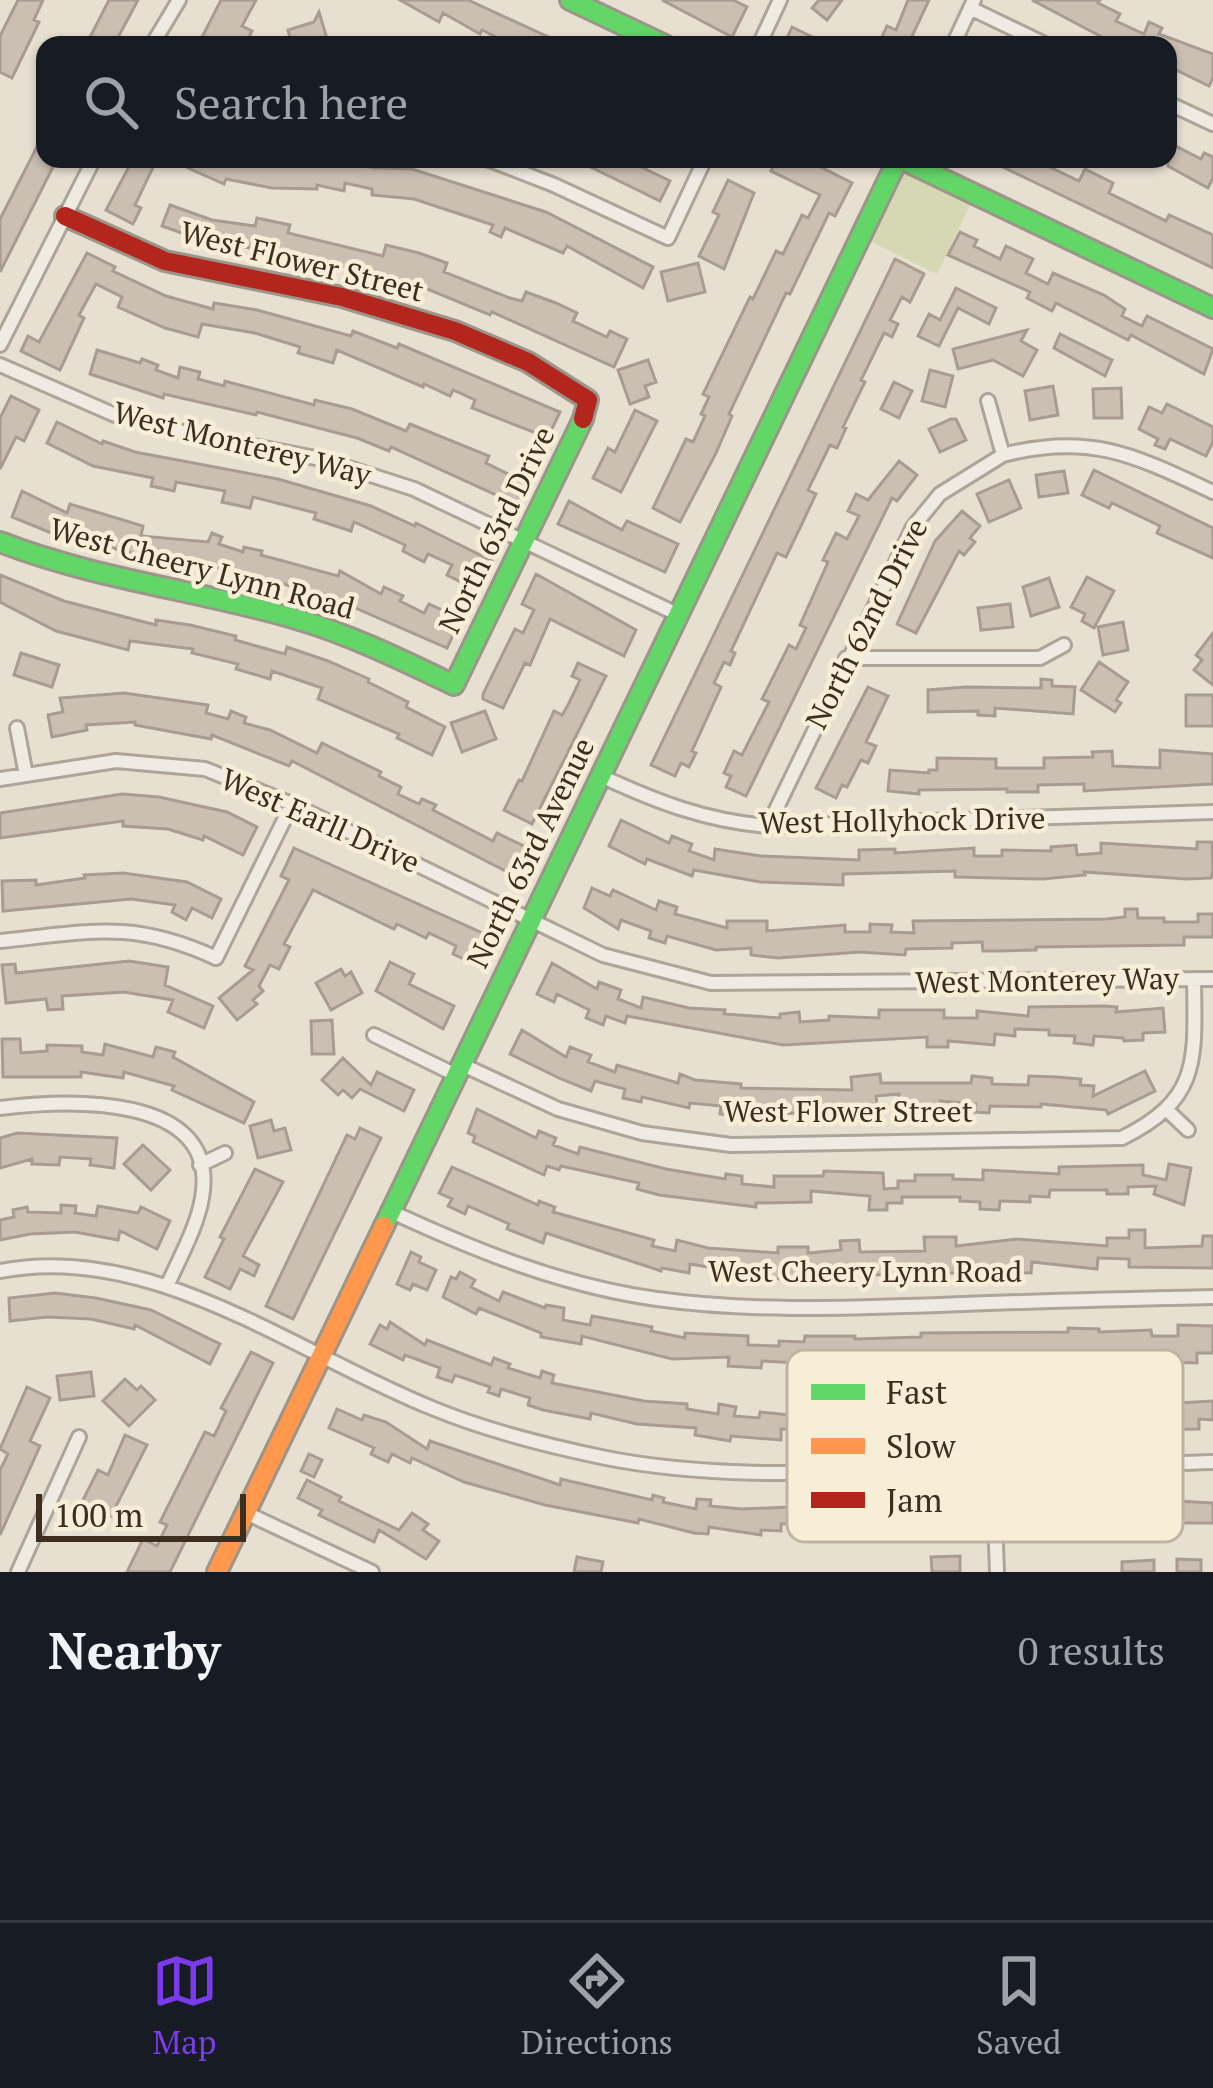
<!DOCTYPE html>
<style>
body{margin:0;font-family:"PT Serif",serif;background:#20242c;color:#f1f3f6}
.scale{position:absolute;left:36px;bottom:30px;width:210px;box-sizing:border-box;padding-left:12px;border:6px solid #3d2e20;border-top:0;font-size:33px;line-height:42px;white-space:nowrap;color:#3d2e20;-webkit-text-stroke:9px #f7eed8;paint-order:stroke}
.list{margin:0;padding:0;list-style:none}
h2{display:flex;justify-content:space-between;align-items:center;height:156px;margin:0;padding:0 48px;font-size:51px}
h2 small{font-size:39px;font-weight:400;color:#9ea1a6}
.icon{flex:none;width:66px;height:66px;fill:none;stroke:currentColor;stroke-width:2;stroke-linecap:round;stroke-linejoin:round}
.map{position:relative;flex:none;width:1213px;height:1572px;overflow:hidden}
.search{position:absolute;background:#171b24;box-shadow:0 3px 9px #0004;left:36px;right:36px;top:36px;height:132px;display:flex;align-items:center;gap:30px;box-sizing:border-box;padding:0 42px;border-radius:24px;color:#9ea1a6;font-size:45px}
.sheet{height:348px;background:#171b24}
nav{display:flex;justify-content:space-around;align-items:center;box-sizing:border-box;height:168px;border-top:3px solid #363941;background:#171b24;font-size:33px;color:#9ea1a6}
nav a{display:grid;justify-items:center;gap:6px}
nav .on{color:#7c3aed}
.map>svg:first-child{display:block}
.green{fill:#d6d7b3}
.building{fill:#cbbfb2;stroke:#a89c90;stroke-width:3}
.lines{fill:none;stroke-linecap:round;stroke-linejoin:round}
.street-casing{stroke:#ada599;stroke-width:18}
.fast-casing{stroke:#9c958a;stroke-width:24}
.slow-casing{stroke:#9c958a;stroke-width:24}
.jam-casing{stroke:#9c958a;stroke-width:24}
.street{stroke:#efebe3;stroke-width:12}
.fast{stroke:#63d668;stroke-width:18}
.slow{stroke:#ff974d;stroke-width:18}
.jam{stroke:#b3261e;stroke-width:18}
.labels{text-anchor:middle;stroke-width:9;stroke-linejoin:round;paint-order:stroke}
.street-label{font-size:30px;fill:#3d2e20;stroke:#f7eed8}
.key{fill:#f7eed8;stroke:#bfb4a1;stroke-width:3}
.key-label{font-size:33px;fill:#3d2e20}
</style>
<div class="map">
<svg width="1213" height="1572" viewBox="0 0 1213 1572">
<rect width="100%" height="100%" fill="#e7e0d1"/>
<!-- green -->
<path class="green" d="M899,162L973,199L937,274L863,238Z"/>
<!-- building -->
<path class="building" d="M18,0H43L34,20L39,22L12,78L0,72V36Z
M109,0H138L114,45H86Z
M221,0H256L242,26L252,31L245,45H198Z
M400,0H468L566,45H512L482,30L480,34L443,13L439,22Z
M662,0H733L747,7L732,37Z
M819,0H842L827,20L812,8Z
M908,0H929L908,45H878L887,26L896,30Z
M1032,0H1100L1098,3L1120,14L1116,21L1144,34L1149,22L1162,28L1159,34L1213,54V78L1209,86L1168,66V45H1117Z
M319,12L329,45H292L288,30L314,22Z
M792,27L829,45H784Z
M45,131V159H57L0,272V219Z
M1168,142L1201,159L1204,153L1213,157V178L1208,188L1168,166Z
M133,159H157L135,205L141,208L133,224L106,210Z
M192,159L328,162L333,159L374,168L412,169L546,212L653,267L643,288L567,246L563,253L505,228L501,237L490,232L493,225L414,199L372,195V189L345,183L344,191L317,185V189L272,188L226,179L224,184L188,168Z
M574,159H632L631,162L670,181L660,201Z
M777,159H815L813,163L852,183L835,216L829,213L790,294L786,293L729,414L732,416L716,453L680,522L653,508L686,439L693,442L705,416L701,414L709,397L703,394L750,297L753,299L776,251L783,254L802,215L808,218L820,195L771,171Z
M986,159H1033L1079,181L1085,169L1113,183L1109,193L1166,221L1169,215L1213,235V268Z
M728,180L754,193L724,269L699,256L719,215L713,212Z
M170,205L212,220L255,226L257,218L290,225L288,233L383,256L386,245L419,253L447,263L444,272L510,298L522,301L526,292L556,303L577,313L573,321L607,337L610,331L627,339L614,367L492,312L490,315L420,286L326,262L196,238L162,226Z
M960,232L977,240L974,246L1000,259L1006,246L1033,259L1026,273L1048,284L1053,273L1104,295L1125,309L1122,316L1142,326L1147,316L1213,349L1204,374L1131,335L1128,340L1056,303L1052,311L1027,298L1030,292L948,255Z
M87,253L115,267L113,271L166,296L213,309L214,303L257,310L351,336L353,331L397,348L399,344L560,412L550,433L541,429L538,434L472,408L475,400L453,390L450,396L424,384L423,387L337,350L333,363L298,353L300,347L255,333L202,324L198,337L165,328L118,307L122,297L96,284L79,315L84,318L60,370L21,351L28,336L39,342Z
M895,259L924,274L910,302L902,297L890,320L898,324L892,337L884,333L861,380L865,382L843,427L846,428L837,448L830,445L808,490L816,494L799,530L786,557L777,553L731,651L735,653L730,665L724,662L714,683L721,687L692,751L696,753L689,767L681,763L675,776L651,765Z
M698,263L705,292L668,301L661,272Z
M956,288L996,308L989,324L958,308L939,346L918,336L929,314L940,320Z
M1027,330L1021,341L1037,350L1023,376L993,360L958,369L953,349Z
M1060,334L1112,360L1105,376L1054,348Z
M97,350L140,363L142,359L158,365L156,370L178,378L180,367L200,372L198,379L224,386L225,381L314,405L315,400L352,409L406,431L410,424L489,456L486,463L528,484L518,505L391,447L389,451L357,438L257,412L256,415L164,394L163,398L90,374Z
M648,360L656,382L645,386L649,397L630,404L618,370Z
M930,370L953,376L945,407L922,401Z
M894,382L912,391L899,418L881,409Z
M1053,386L1058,415L1030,420L1025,391Z
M1121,388L1122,418H1094L1093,389Z
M11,396L39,410L24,441L16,437L0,469V418Z
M1167,404L1213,427V442L1206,456L1170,439L1165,449L1155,445L1158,439L1139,429L1149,407L1162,413Z
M635,410L657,421L621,492L593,478L608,448L615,452Z
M951,419H956L966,440L940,452L929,429Z
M57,422L102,444L103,441L135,452L278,479L371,506L415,526L416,523L492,561L477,590L447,575L452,565L428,554L424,562L403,551L405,545L354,522L351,531L314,519L316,513L253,497L250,508L222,502L225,491L176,482L174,491L151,486L153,478L93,466L47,443Z
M899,461L917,475L897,501L892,498L746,796L726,787L731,776L724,773L734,751L742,755L769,702L762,699L789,645L796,649L806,628L800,625L828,562L823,560L836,533L847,539L859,516L848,511L856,494L868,500Z
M1094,470L1213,528V558L1157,533L1160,526L1112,503L1109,508L1082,495Z
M1064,471L1068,493L1039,497L1036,475Z
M1009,480L1021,508L989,522L977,494Z
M22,491L67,513L70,504L143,526L141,536L208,542L212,533L222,537L219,544L243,552L244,547L262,551L261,555L338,576L340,571L381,594L384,587L403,596L400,601L424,613L429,604L461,619L447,648L321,593L320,596L275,581L230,572L183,556V560L155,559L49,532L12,517Z
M569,501L622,530L627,521L678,544L665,572L558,524Z
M962,511L980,526L970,538L975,542L964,555L959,551L916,633L897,624L935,541Z
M536,574L636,630L624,656L550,619L530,665L525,663L503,708L483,699V694L515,629L523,633L534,610L522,604Z
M0,575L64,601L156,625V620L190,625L236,636L235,640L285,654L287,647L328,661L369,679L368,682L408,702L406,707L445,727L432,755L397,738L399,734L318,699L322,688L272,671L270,679L236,669L238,664L192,653L193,649L130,641L128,650L56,631L0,602Z
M1087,577L1114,591L1094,628L1082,621L1085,614L1071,607Z
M1049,578L1059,607L1031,616L1023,587Z
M1010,604L1013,627L981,630L978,608Z
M1123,622L1128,650L1103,655L1098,627Z
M1213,633V685L1194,670L1202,660L1196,655Z
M21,653L59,665L52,687L14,675Z
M1099,662L1128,682L1116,700L1121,703L1115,712L1081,690Z
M578,663L606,676L532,824L504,810L519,780L522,781L554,711L562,715L568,705L580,680L572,676Z
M1041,679L1052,680V686L1075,687L1073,714L995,708V716L978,715V711L928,712V690L966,687L1041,688Z
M868,687L888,696L866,742L876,746L868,763L861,760L847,787L842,785L836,798L816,788Z
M124,693L208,705L206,713L228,719L231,711L246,717L244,723L270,730L317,753L322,743L381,772L379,776L401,787L398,794L419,804L422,799L436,805L433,810L493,841L497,833L530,849L517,877L292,761L289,766L212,735L211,739L135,725V722L86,725L87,730L52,737L48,715L63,712L60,698Z
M1186,695H1213V726H1186Z
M485,711L496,739L462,752L451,723Z
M1160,750L1213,754V784L1084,791V784L1038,785V792H1007V789L919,790V794L888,791L890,770L929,773V770H937V758L996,759V768H1044V758L1093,757L1092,752L1112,751L1113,766L1160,768Z
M122,794L159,797L227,812L257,827L243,855L204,836L203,840L168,829L123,826V821L0,838V813Z
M621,820L669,843L672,836L692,844L689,851L714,860L715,849L761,856L859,860V850L895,849V853L974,848V856H1002V850L1051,851V847L1076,845L1077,855L1101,853V843L1197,849V842H1212L1213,871L1211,878L1186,879L1084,872L1085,875L1043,879L955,877V871L843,874V885L760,882L694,870L692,876L647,859L645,864L609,846Z
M294,848L489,936L475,964L453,954L456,946L429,933L426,938L397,924L394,929L313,890L284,944L290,947L279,969L270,965L259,986L263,991L253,1000L257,1004L237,1020L219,998L253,970L245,966L289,880L281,876Z
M123,873L187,882L221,899L212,918L192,908L186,920L172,912L175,905L131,899L3,911L2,881L36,880V885L85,878L84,875Z
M592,888L610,896L613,890L656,910L659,901L677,907L675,914L727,928V921H767V931L845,925V932H870V924L892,925L891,932L914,933L913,921L1106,919L1125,917V909H1137L1138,918H1164V922H1198V914H1213V937H1184V945L1036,947V950L999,951H983L982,942L952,943V948L906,949L905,955L860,952L778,958L751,955V948L716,950L667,936L665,943L649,938L651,931L621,920L618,929L584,908Z
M129,961L168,967L165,985L213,1006L204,1028L168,1012L173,1000L124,992L62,996L63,1009L48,1010L46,999L6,1003L2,965L15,964L16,973Z
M390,962L414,974L409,984L454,1006L443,1029L376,991Z
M552,963L597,989L599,982L621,990L618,999L641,1008L643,997L689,1008L725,1010L724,1014L780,1018V1014L799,1012L800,1022L829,1020V1016L879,1018V1010H944V1018H977V1011L1028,1016L1029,1007L1105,1006L1117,1007L1116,1012L1163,1008L1165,1032L1143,1033V1040L1124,1041L1123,1038L1094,1036L1093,1045L1074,1043L1075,1036L1049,1035V1030L1015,1029V1036L995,1034L994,1045L948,1041V1047H927V1037L783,1045L627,1016L625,1023L606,1016L603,1025L586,1018L589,1010L557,994L554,1002L537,994Z
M341,969L345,976L351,972L362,993L331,1010L316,983Z
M332,1020L334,1054H312L311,1021Z
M522,1030L566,1057L570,1047L591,1055L588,1062L615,1072L617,1065L678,1083L680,1074L695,1080L741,1084V1088L852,1090L851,1077L880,1074L881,1083H971L972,1076L992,1078V1084L1028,1085L1029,1076L1057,1077L1081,1079L1080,1085L1094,1086L1093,1096L1145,1071L1155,1091L1108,1114L1106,1110L1041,1104V1107L990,1106L989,1113L975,1112L976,1104L940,1101V1108H899V1094L876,1096L878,1114L786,1113L738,1116L720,1114L721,1106L690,1103L689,1108L642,1097L641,1102L623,1098L625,1089L595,1081L591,1091L561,1079L510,1054Z
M2,1039H20L21,1053L47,1051V1045L82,1046V1052L103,1055L105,1044L153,1057L156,1047L175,1052L173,1057L254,1102L244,1123L172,1090L174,1086L124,1072L123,1078L81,1072V1077H3Z
M343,1058L371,1085L377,1072L414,1090L404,1111L360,1089L352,1098L343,1090L338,1095L322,1080Z
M477,1109L536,1138L539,1131L556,1138L553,1145L578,1154L580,1147L666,1169L725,1179L726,1174L742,1176V1184L774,1187V1176H823L824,1171L883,1173L884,1189L898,1188V1181H915V1175H953V1179L983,1180V1170L1059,1174V1167L1143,1165V1175L1166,1180L1169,1164L1191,1168L1184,1205L1154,1194L1156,1186L1128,1187V1194H1107V1190H1050L1049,1197L1030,1196V1202L1000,1201L999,1210L980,1209V1202L960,1201V1197H902V1203H887V1210H869L870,1196L811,1191V1202L756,1203V1207L659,1195L637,1189L639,1183L561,1166L559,1170L547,1166L544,1175L473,1142L475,1136L468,1133Z
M271,1120L274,1131L285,1128L291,1150L258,1158L250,1126Z
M360,1128L381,1138L293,1319L266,1306L347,1135L355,1139Z
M17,1133L117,1138L114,1168L90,1165L91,1159L60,1157L59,1165L32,1164V1159L0,1168V1138Z
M143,1145L170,1170L151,1190L124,1164Z
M452,1167L538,1205L539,1201L555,1207L553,1212L654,1240L652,1246L675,1251L677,1240L708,1248L778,1253V1247H808V1253L841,1250L840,1241L859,1240L860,1252L925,1251L924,1237H956V1246L1017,1239L1107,1246V1238H1129V1230H1145V1248L1202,1246L1203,1236H1213V1268L1129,1267V1259L1098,1258L1097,1269L1032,1262L1031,1273L957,1270V1273H938V1265H907L908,1274L871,1275V1270L778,1279L690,1264L689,1273L662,1268L661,1271L546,1233L543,1243L507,1229L509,1224L468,1206L465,1214L448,1206L452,1199L439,1193Z
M255,1169L283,1182L243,1256L259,1265L254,1276L240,1269L230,1289L205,1277L224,1239L220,1237Z
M61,1205L76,1206L75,1213L96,1216L98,1206L138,1213L141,1207L170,1221L157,1249L120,1231L118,1240L75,1232L30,1234L0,1240V1220L14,1217L13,1210L27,1207L28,1212L61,1213Z
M411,1252L421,1257L419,1262L436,1270L427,1290L413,1284L410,1290L397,1284Z
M460,1272L475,1280L471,1287L499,1301L503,1292L545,1308L546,1305L564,1308L563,1320L590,1325L592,1316L652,1327L651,1331L685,1338V1333L748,1336V1345L779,1346V1341L804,1342L805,1336H855V1339L921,1337V1333L1068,1332V1328L1099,1329V1332L1151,1330L1152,1336H1178V1325L1213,1326V1353H1197V1363L1167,1362V1356L1099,1359L1098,1366L1067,1365V1357L934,1364L933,1355L889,1360V1368L762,1361L761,1368L728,1366L729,1357L672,1359L582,1336L581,1344L541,1337V1333L479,1308L476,1314L443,1297L451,1277L456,1279Z
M55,1293L96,1298L151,1310L220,1344L210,1364L135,1325L134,1329L91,1319L47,1317L10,1321L9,1298Z
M390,1322L425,1345L427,1340L491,1365L494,1358L510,1364L508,1368L540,1378L542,1371L554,1375L552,1383L644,1401L687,1404V1409L718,1414L719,1404L736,1407L734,1416L759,1418L760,1412L791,1415V1407L854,1410V1403H876V1409L935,1408L936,1404L955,1405V1398L1029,1403L1044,1402V1394H1061V1401L1139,1402V1408L1162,1410L1161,1404L1213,1401V1420L1199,1419V1429L1127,1430L1126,1438L1114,1437L1115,1430L1061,1428V1432L1041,1431V1424L1013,1423V1431L968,1427V1436H953V1426L919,1425V1432L829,1434V1438H812V1430L781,1429V1440L731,1436L730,1441L695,1435L696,1428L637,1424L591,1413L590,1419L543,1410L528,1405L530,1398L501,1389L499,1396L488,1392L490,1387L455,1375L452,1382L437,1377L440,1368L405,1355L403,1360L370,1344L380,1325L387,1329Z
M251,1352L273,1363L170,1572H127L143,1539L157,1546L167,1525L160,1522L205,1432L214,1436L217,1430L226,1411L221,1408Z
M91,1372L94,1396L60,1400L57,1376Z
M125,1379L137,1390L141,1386L155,1400L129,1426L103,1401Z
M27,1387L50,1398L30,1441L40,1446L0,1535V1470L8,1454L0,1449Z
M337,1409L362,1420L364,1415L386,1422L427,1449L430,1441L560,1485L561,1479L652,1500L653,1495L664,1498L663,1502L696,1509L697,1499L711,1500L710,1506L742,1509L790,1507V1501L826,1500L882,1505L883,1499L930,1506L929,1499L967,1498V1520L900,1525V1534L827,1529L806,1532L805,1523L781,1524V1531L761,1530V1535L709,1527L708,1534L694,1533L639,1519L638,1523L545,1505L464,1482L412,1458L410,1463L392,1454L388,1462L371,1454L374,1448L329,1428Z
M125,1435L147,1445L111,1516L82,1502L98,1470L108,1475Z
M309,1454L322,1460L314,1477L301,1471Z
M307,1480L341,1497L339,1501L399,1530L412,1513L428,1524L423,1530L439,1541L426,1559L379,1530L374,1542L319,1515L322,1510L298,1498Z
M1068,1493H1105V1498L1178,1493L1177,1501L1213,1503V1523H1057V1530L1035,1529V1519H1021L1023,1495L1068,1498Z
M960,1556V1572H932L931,1557Z
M577,1557L603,1562L601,1572H574Z
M1177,1559L1201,1560V1572H1177Z
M1154,1560V1572H1122V1562Z"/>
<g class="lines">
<!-- street casing -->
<g class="street-casing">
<path id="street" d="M970,8L1047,45
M152,45L179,0
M759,45L780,0
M953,45L974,0
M1168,103L1213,124
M487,159L554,185L668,238L705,159
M0,345L94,159
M0,365L115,415L195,435L321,459L414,489L679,615
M988,401L1003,455C1090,432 1136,456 1213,492
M846,658H1040L1064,645
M17,728L26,775
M601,776C657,802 706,821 768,826L1213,812
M0,779L116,761L205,769L292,804L603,955L711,983L1213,979
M768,826L913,527L940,494L1003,455
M0,941C88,932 132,919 216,958L292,804
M374,1035L458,1076
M463,1065L558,1109L642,1133L731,1145L1122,1138C1201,1099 1195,1059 1194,979
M0,1108C64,1100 221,1091 202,1198C197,1227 180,1257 168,1284
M1167,1110L1188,1130
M200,1165L225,1153
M390,1211C476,1251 563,1286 657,1299C751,1312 846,1308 939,1305C1031,1301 1122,1299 1213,1297
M0,1271C151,1241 297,1354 432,1408C487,1431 548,1446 606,1458C713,1479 825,1473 932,1470C1026,1466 1119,1465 1213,1462
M993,1468L997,1572
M246,1513L372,1572
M18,1572L79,1437"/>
</g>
<!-- fast casing -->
<g class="fast-casing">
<path id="fast" d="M570,0L665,45
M901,159L1213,308
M0,542C95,579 196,590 293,618C349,634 402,660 454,685L583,419
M384,1226L898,159"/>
</g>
<!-- slow casing -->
<g class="slow-casing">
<path id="slow" d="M217,1572L384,1226"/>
</g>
<!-- jam casing -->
<g class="jam-casing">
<path id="jam" d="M65,216L165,261L342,297L455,331L528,362L588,400L583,419"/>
</g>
<!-- street -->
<use href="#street" class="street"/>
<!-- fast -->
<use href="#fast" class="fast"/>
<!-- slow -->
<use href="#slow" class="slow"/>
<!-- jam -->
<use href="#jam" class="jam"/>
</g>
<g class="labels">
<!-- street labels -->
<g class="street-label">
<text transform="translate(302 262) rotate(14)" y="10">West Flower Street</text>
<text transform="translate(242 444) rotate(14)" y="10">West Monterey Way</text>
<text transform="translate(497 530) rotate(-64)" y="10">North 63rd Drive</text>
<text transform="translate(202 569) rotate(15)" y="10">West Cheery Lynn Road</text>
<text transform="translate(867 624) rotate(-63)" y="10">North 62nd Drive</text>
<text transform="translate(320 821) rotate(24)" y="10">West Earll Drive</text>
<text transform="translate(902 821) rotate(-1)" y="10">West Hollyhock Drive</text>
<text transform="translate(531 853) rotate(-64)" y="10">North 63rd Avenue</text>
<text transform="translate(1047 981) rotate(-1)" y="10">West Monterey Way</text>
<text x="848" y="1122">West Flower Street</text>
<text x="865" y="1282">West Cheery Lynn Road</text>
</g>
</g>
<!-- legend -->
<rect x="787" y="1350" width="396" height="192" rx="18" class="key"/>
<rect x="811" y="1384" width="54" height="16" fill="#63d668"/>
<rect x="811" y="1438" width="54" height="16" fill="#ff974d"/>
<rect x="811" y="1492" width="54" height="16" fill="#b3261e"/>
<g class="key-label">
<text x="886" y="1404">Fast</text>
<text x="886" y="1458">Slow</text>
<text x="886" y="1512">Jam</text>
</g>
</svg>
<div class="scale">100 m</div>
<div class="search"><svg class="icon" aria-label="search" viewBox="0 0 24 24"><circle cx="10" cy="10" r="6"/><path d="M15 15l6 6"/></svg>Search here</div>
</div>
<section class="sheet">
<h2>Nearby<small>0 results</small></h2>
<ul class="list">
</ul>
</section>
<nav>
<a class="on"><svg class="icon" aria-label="map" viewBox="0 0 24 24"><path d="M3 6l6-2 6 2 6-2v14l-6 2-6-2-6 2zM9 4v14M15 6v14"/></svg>Map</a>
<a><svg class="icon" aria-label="directions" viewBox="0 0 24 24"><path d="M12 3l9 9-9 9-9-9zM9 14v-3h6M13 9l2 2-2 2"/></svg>Directions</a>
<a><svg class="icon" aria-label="saved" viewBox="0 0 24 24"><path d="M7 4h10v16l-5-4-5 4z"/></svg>Saved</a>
</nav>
